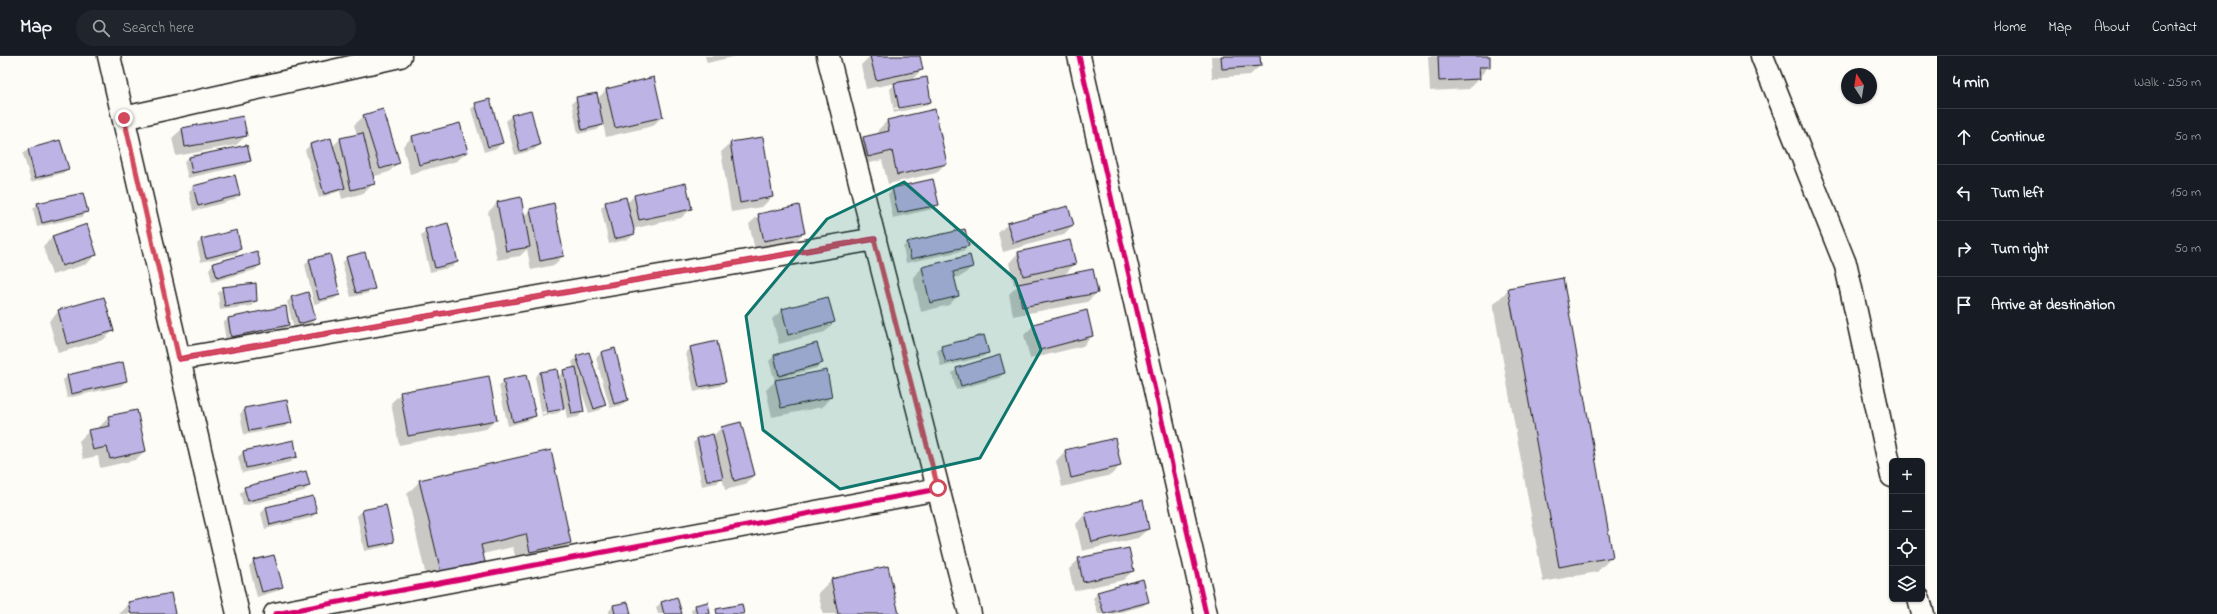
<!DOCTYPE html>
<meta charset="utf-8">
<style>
body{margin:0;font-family:"Indie Flower",sans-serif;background:#20242c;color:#f1f3f6}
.controls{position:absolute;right:12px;bottom:12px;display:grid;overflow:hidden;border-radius:6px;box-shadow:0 1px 3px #0004}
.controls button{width:36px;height:36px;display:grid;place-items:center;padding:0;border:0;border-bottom:1px solid #363941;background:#171b24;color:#f1f3f6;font:20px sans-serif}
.compass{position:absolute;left:1841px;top:12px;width:36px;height:36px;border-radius:50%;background:#171b24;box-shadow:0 1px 3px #0004;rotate:348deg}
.stop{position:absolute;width:12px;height:12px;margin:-9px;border:3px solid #d1495b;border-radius:50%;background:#fff}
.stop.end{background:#d1495b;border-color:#fff;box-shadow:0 1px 4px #0008}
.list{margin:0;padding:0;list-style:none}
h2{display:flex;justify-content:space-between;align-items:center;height:52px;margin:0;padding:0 16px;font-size:17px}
h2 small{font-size:13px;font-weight:400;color:#9ea1a6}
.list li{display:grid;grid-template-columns:26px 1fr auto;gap:12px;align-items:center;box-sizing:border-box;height:56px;padding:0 16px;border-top:1px solid #363941}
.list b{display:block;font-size:15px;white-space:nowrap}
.list em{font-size:13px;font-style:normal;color:#9ea1a6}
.icon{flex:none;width:22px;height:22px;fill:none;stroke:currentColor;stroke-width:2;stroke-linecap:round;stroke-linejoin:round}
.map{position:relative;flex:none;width:1937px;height:558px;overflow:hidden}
header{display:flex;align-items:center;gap:24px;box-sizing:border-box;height:56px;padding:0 20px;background:#171b24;border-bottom:1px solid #363941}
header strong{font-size:19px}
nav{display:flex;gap:22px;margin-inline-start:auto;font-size:14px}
.search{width:280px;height:36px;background:#20242c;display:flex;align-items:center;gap:10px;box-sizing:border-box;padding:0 14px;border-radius:22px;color:#9ea1a6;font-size:15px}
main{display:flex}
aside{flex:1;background:#171b24}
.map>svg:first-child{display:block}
.shadow{fill:#0003;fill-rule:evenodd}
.building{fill:#bdb3e4;stroke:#1c1c1c}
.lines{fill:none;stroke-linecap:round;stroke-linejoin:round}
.street-casing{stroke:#1c1c1c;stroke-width:25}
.secondary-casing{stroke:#1c1c1c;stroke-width:25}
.street{stroke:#fdfcf7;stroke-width:22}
.secondary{stroke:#fdfcf7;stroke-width:22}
.cycleway-casing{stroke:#fdfcf7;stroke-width:8}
.cycleway{stroke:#d6006c;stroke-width:5}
.route{stroke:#d1495b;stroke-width:5}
.marked{fill:#0f766e;fill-opacity:0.2;stroke:#0f766e;stroke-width:3;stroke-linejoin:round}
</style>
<header>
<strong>Map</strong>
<div class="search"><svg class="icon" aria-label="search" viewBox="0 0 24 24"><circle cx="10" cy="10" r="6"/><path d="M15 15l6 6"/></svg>Search here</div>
<nav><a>Home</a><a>Map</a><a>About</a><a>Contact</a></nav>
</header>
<main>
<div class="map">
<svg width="1937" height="558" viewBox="0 0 1937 558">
<rect width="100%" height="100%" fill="#fdfcf7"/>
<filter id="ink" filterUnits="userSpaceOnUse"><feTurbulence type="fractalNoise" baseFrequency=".025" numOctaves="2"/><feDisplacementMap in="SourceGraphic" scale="8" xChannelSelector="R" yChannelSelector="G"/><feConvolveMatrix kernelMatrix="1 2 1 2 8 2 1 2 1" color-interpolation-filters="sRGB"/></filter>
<g filter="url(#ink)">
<!-- shadow -->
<path class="shadow" d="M705,0H737L707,7Z
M870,0H919L922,13L911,25L930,46L925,50L894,57L890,33L896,27L866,33L861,9ZM926,46V48L894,54V52Z
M1211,0H1259L1260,10L1250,19L1212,22Z
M1428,0H1489V10L1469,33L1430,35Z
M606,34L662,60L653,70L606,81L603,68L597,74L578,78L572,47L577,42L597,43Z
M476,48L502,87L497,92L484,96L471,53Z
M935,54L946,107L936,117L888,128L882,104L858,110L854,92L864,82L878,79V74L887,65Z
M364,60L398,107L389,116L372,121L373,128L364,137L342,143L340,135L319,142L305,94L310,89L330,83L332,91L340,83L357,79L354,69Z
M511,60L539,89L534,94L515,99L506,65Z
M242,62L246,80L236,89L176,100L172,82L182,73Z
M459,68L467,96L457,105L410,118L403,90L412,81Z
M60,85L68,113L63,117L31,126L23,98L28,94Z
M731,87L772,141L762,151L731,156L721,96Z
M189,101L250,104L245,109L188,122L184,106Z
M686,129L691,153L681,162L632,173L634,178L629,183L609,188L601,152L606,147L626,148L634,140Z
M193,131L239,139L234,144L193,155L189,136Z
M893,133L938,148L933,153L893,162L888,138Z
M497,147L523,161L531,153L563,200L554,209L531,214L527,193L520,200L497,204L488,156Z
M38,148L87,156L82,161L37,171L33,153Z
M759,159L804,176L795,186L755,194L749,168Z
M1008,168L1073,169L1063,179L1003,196L998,177Z
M426,174L457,206L452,211L430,216L421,179Z
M52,181L96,198L87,208L52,219L43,190Z
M202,183L240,193L236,198L201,206L197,188Z
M908,186L968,190L963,195L906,207L903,191Z
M1018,197L1075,208L1063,220L1097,237L1087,246L1013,260L1009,238L1019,228L1014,229L1009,207Z
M969,200L972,211L962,220L954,222L958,240L949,249L921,256L913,221L922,212Z
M347,202L374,232L369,237L351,241L342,207Z
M309,204L339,239L334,243L314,248L305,209Z
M213,208L260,209L255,214L212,226L209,213Z
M255,228L256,245L251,250L220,254L218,237L223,232Z
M1509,233L1612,501L1597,516L1543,526L1493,249Z
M292,241L315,263L310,268L294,273L287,246Z
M828,242L834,266L825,276L779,288L772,263L782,254Z
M59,255L113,275L103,284L58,297L49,265Z
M228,263L288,269L283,274L226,285L223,267Z
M1034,269L1092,280L1083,290L1030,303L1024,279Z
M816,288L822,307L817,312L781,322V324L831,341L822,351L772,361L766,334L775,325L769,305L774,300Z
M942,291L988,296L983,301L941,311L937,295Z
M691,292L725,325L720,330L694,336L686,297Z
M601,297L627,344L622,349L610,352L596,302Z
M577,301L605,349L600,354L589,357L579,328L583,356L578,361L567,363L565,351L558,357L542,360L535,321L540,316L557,314L558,321L564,315L574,313L572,306ZM559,353V355L542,358V356Z
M957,313L1004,317L999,322L956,334L952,317Z
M68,320L126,325L121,330L67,342L63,324Z
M504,325L535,360L530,364L508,370L499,330Z
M401,337L496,364L486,373L399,389L391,347Z
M245,353L290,366L286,371L244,379L240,358Z
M109,361L145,395L135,404L100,412L98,400L83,403L79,385L89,375L99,373V371Z
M721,372L754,419L745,429L725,434L722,421L717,427L702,430L693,387L698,382L713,380Z
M1065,395L1120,410L1111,419L1062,431L1056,405Z
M243,396L296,401L291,406L242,417L238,401Z
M420,425L570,487L557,500L517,509L513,491L482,498L484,506L471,519L428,529L407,438Z
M309,430L304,435L243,450L240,437L245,432Z
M266,452L316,457L311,462L265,473L261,457Z
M362,455L393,486L388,490L364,495L357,460Z
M1085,458L1148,473L1138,482L1082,495L1076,468Z
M1079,503L1133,515L1123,524L1074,535L1069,513Z
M254,505L282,531L277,535L257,541L249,510Z
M888,512L898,558H823L818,537L831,524Z
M1098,537L1148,545L1143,550L1114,558H1098L1093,542Z
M129,547L174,558H119Z
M661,547L681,558H658L656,551Z
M613,550L630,558H609V555Z
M696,550L709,558H692L691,554Z"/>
<!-- building -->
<path class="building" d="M870,0H920L923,14L876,24Z
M1221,0H1260L1261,10L1222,13Z
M1438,0H1490V11H1479L1480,23L1439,25Z
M654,21L663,61L615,72L606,33Z
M927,21L931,46L899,52L894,27Z
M597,37L603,69L582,74L576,41Z
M490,43L503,87L488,91L475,47Z
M383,53L400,107L380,113L363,59Z
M935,53L947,108L897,119L892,95L868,101L863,81L889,75L887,64Z
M531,54L540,89L520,95L511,59Z
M243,60L247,80L185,91L182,72Z
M460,67L468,96L419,109L412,80Z
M363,77L375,128L351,134L340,82Z
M763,81L773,141L740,147L730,86Z
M331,82L345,132L324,138L310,88Z
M60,84L69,113L35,122L28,93Z
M247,89L251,105L192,117L189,101Z
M235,119L240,139L198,150L193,130Z
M933,123L939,149L898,157L892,132Z
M686,127L692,153L639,164L634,139Z
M83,137L88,156L42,167L37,147Z
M521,141L530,191L506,195L497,146Z
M626,141L635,178L614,183L605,146Z
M554,147L564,200L540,205L530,153Z
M799,149L805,177L764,185L758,158Z
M1068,150L1074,169L1013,187L1007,167Z
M448,167L458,206L435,212L425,173Z
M87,168L97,199L62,210L52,180Z
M965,173L969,190L911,203L907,186Z
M237,174L241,193L206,202L201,183Z
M1070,184L1076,208L1023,220L1018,196Z
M257,195L261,209L217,222L213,207Z
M365,196L375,233L356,237L346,201Z
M330,198L340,239L319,244L309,203Z
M970,199L973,211L953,216L959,240L930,247L922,211Z
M1093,213L1098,237L1022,251L1018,228Z
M1563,222L1613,501L1559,511L1508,232Z
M256,227L257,245L225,250L222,231Z
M308,236L316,263L299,268L291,241Z
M104,241L114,275L67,288L58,254Z
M828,241L835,266L788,279L782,253Z
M286,250L289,269L231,281L228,262Z
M1087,254L1093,280L1040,294L1033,268Z
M984,279L989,297L946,307L941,290Z
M717,285L726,326L699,331L690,291Z
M817,287L823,307L779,320L774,299Z
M615,292L628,344L614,348L601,296Z
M589,296L606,349L594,353L576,300Z
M1000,299L1005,317L961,330L956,312Z
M123,306L127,325L71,338L67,319Z
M576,311L584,356L572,358L563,314Z
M557,313L564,353L547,356L540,316Z
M827,314L832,341L781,352L775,324Z
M526,319L536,360L513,366L503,324Z
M489,320L497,364L408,380L400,336Z
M287,344L292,367L249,375L244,352Z
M137,354L146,395L110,403L107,391L93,394L88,374L110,370L108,360Z
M741,366L755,419L734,425L721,371Z
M713,378L723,422L707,425L697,382Z
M1115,382L1121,410L1071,422L1065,394Z
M294,384L297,401L246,412L243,395Z
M551,394L571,487L530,496L526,478L481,489L485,506L441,516L419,424Z
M306,415L310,430L248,445L244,431Z
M313,440L317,457L270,469L266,451Z
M1143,444L1149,473L1092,486L1085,457Z
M386,449L394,486L369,491L362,454Z
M1129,492L1134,515L1083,526L1078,502Z
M274,499L283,531L262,536L253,504Z
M888,510L899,558H838L831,523Z
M1143,523L1149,546L1104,558L1097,536Z
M171,537L175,558H131L128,546Z
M677,541L682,558H664L661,546Z
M628,546L631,558H615L613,549Z
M708,546L710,558H697L695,549Z
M742,548L744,558H717L716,553Z"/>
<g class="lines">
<!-- street casing -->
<g class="street-casing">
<path id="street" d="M109,0L238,558
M828,0L970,558
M1079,0L1206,558
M124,62L400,0
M179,303L875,183
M275,558L938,433"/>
</g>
<!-- secondary casing -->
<g class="secondary-casing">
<path id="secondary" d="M1762,0L1846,210L1892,420
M1919,543L1923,558"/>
</g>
<!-- street -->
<use href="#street" class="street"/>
<!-- secondary -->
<use href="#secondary" class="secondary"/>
<!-- cycleway casing -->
<g class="cycleway-casing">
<path id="cycleway" d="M1079,0L1206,558
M179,303L875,183
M275,558L938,433"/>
</g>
<!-- cycleway -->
<use href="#cycleway" class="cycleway"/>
</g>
</g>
<g class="lines" filter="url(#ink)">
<!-- route -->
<path class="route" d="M124,62L179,303L874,183L938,432"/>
</g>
<!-- marked area -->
<path class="marked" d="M904,126L1015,223L1041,294L980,402L840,433L763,374L746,260L827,163Z"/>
</svg>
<div class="controls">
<button>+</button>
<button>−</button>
<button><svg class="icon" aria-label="locate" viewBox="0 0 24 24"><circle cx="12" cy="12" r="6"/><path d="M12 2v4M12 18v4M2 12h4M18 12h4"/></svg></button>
<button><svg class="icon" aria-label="layers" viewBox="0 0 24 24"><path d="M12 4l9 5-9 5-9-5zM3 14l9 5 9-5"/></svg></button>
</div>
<svg class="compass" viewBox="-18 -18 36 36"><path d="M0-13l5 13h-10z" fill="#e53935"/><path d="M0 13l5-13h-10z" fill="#9ea1a6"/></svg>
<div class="stop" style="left:938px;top:432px"></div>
<div class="stop end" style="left:124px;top:62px"></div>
</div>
<aside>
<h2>4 min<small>Walk · 250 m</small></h2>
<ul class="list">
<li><svg class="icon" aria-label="ahead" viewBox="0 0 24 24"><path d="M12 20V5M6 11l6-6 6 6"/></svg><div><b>Continue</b></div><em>50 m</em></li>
<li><svg class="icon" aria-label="left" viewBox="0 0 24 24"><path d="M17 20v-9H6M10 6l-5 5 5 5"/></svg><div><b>Turn left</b></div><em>150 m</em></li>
<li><svg class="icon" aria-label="right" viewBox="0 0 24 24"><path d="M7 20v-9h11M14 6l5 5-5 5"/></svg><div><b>Turn right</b></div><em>50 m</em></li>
<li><svg class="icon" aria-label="arrive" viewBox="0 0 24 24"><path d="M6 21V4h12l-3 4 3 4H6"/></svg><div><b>Arrive at destination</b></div></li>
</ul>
</aside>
</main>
